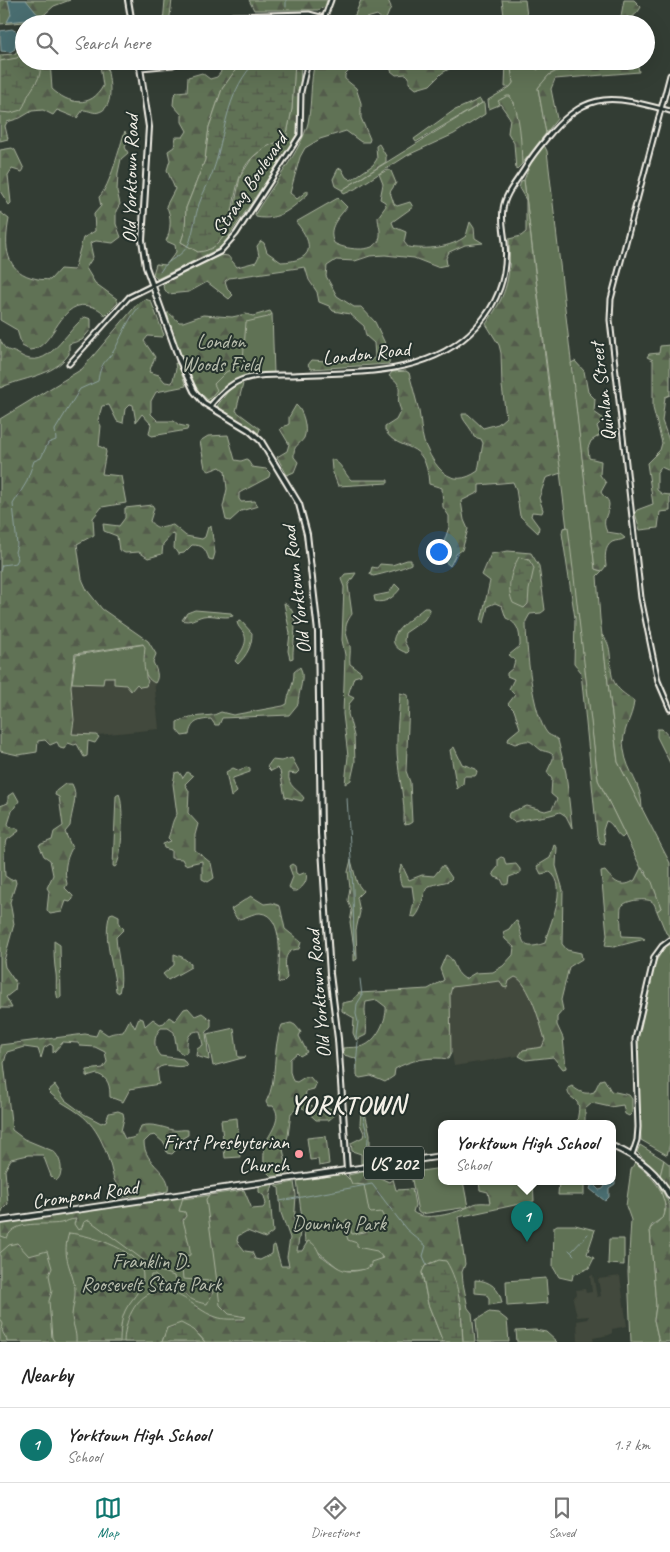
<!DOCTYPE html>
<style>
body{margin:0;font-family:Caveat,sans-serif;background:#f2f2f2;color:#222}
.you{position:absolute;left:438px;top:551px;width:18px;height:18px;margin:-12px;border:4px solid #fff;border-radius:50%;background:#1a73e8;box-shadow:0 0 0 8px #1a73e833}
.badge{display:grid;place-items:center;width:32px;height:32px;border-radius:50%;background:#0f766e;color:#fff;font-size:16px;font-weight:700}
.pin{position:absolute;translate:-50% -41px;filter:drop-shadow(0 1px 2px #0008)}
.pin::after{content:'';position:absolute;top:26px;width:18px;height:15px;background:inherit;clip-path:polygon(0 0,100% 0,50% 100%)}
.popup{position:absolute;left:438px;top:1120px;width:178px;height:65px;box-sizing:border-box;display:grid;place-content:center;border-radius:10px;background:#fff;filter:drop-shadow(0 1px 4px #0005);font-size:16px;white-space:nowrap;color:#767676}
.popup b{font-size:19px;color:#222}
.popup::after{content:'';position:absolute;left:50%;top:100%;margin-left:-10px;border:10px solid transparent;border-top-color:#fff}
.list{margin:0;padding:0;list-style:none}
h2{display:flex;justify-content:space-between;align-items:center;height:65px;margin:0;padding:0 20px;font-size:21px}
h2 small{font-size:16px;font-weight:400;color:#767676}
.list li{display:grid;grid-template-columns:32px 1fr auto;gap:15px;align-items:center;box-sizing:border-box;height:75px;padding:0 20px;border-top:1px solid #e0e0e0}
.list b{display:block;font-size:19px;white-space:nowrap}
.list p{margin:0;font-size:16px;white-space:nowrap;color:#767676}
.list em{font-size:16px;font-style:normal;color:#767676}
.icon{flex:none;width:28px;height:28px;fill:none;stroke:currentColor;stroke-width:2;stroke-linecap:round;stroke-linejoin:round}
.map{position:relative;flex:none;width:670px;height:1342px;overflow:hidden}
.search{position:absolute;background:#fff;box-shadow:0 5px 20px #0002;left:15px;right:15px;top:15px;height:55px;display:flex;align-items:center;gap:12px;box-sizing:border-box;padding:0 18px;border-radius:28px;color:#767676;font-size:19px}
.sheet{height:140px;background:#fff}
nav{display:flex;justify-content:space-around;align-items:center;box-sizing:border-box;height:70px;border-top:1px solid #e0e0e0;background:#fff;font-size:14px;color:#767676}
nav a{display:grid;justify-items:center;gap:2px}
nav .on{color:#0f766e}
.map>svg:first-child{display:block}
.built{fill:#42483c}
.green{fill:#607254;stroke:#aab29e}
.forest{fill:url(#forest-firs);stroke:#aab29e}
.wetland{fill:url(#wetland-marsh);stroke:#aab29e}
.cemetery{fill:url(#cemetery-stones);stroke:#aab29e}
.water{fill:#4a6d70;stroke:#8ea2a0}
.lines{fill:none;stroke-linecap:round;stroke-linejoin:round}
.stream{stroke:#8ea2a0;stroke-width:1}
.tertiary-casing{stroke:#f4f1e8;stroke-width:7}
.secondary-casing{stroke:#f4f1e8;stroke-width:8}
.trunk-casing{stroke:#f4f1e8;stroke-width:8}
.tertiary{stroke:#26332d;stroke-width:3}
.secondary{stroke:#26332d;stroke-width:4}
.trunk{stroke:#26332d;stroke-width:4.5}
.poi-dot{fill:#ff9aa2;stroke:#26332d;stroke-width:2}
.labels{text-anchor:middle;stroke-width:4;stroke-linejoin:round;paint-order:stroke}
.shield{fill:#26332d;stroke:#b6b8b0;stroke-width:1}
.shield-label{font-size:19px;font-weight:bold;fill:#f4f1e8}
.street-label{font-size:20px;fill:#f4f1e8;stroke:#26332d}
.park-label{font-size:20px;fill:#b9bead;stroke:#26332d}
.poi-label{font-size:20px;fill:#f4f1e8;stroke:#26332d;text-anchor:end}
.district-label{font-size:25px;font-weight:bold;letter-spacing:1px;fill:#f4f1e8;stroke:#26332d}
</style>
<div class="map">
<svg width="670" height="1342" viewBox="0 0 670 1342">
<defs>
<pattern id="forest-firs" width="22" height="20" patternUnits="userSpaceOnUse" patternTransform="scale(1.25)"><rect width="22" height="20" fill="#607254"/><path d="M5 1l3.5 6h-7zM16 11l3.5 6h-7z" fill="#535b4c"/></pattern>
<pattern id="wetland-marsh" width="20" height="14" patternUnits="userSpaceOnUse" patternTransform="scale(1.25)"><rect width="20" height="14" fill="#607254"/><path d="M1 5h8M5 5V1M11 12h8M15 12V8" fill="none" stroke="#535b4c"/></pattern>
<pattern id="cemetery-stones" width="16" height="16" patternUnits="userSpaceOnUse" patternTransform="scale(1.25)"><rect width="16" height="16" fill="#607254"/><path d="M2 7V4a2 2 0 0 1 4 0v3zM10 15v-3a2 2 0 0 1 4 0v3z" fill="#535b4c"/></pattern>
</defs>
<rect width="100%" height="100%" fill="#333d34"/>
<filter id="ink" filterUnits="userSpaceOnUse"><feTurbulence type="fractalNoise" baseFrequency=".02" numOctaves="2"/><feDisplacementMap in="SourceGraphic" scale="10" xChannelSelector="R" yChannelSelector="G"/><feConvolveMatrix kernelMatrix="1 2 1 2 8 2 1 2 1" color-interpolation-filters="sRGB"/></filter>
<g filter="url(#ink)">
<!-- built -->
<path class="built" d="M146,641H150L159,729L68,738L69,685L74,653Z
M524,974L555,1050L454,1066L450,1041L449,985Z
M593,1275L597,1297L601,1296L598,1279L620,1276L627,1326L612,1329V1333L609,1335L593,1338L594,1342H578L577,1321L587,1319L589,1316L577,1317L573,1299L577,1294L576,1290L585,1289L586,1293L592,1292L590,1276Z"/>
<!-- green -->
<path class="green" d="M502,0H525L528,24H505Z
M510,61H535L537,70L552,61H577L549,75L538,88L546,133L522,164L514,102L501,99L499,105L489,109L488,100L510,87L513,83Z
M482,103H484L485,114L454,134L408,155L355,189L344,194L342,190Z
M544,145L547,151L595,569L602,571L597,576L600,619L618,762L670,863V936L666,933L657,911L661,908L645,870L641,868L598,780L524,180L531,162Z
M272,314L274,373C243,376 230,379 209,403L196,389L183,361L192,335L188,325Z
M146,644V678L148,681L146,686L140,687L137,684L131,691L126,685L114,684V677H104L103,684L72,683L76,655Z
M670,944V1143L667,1155L641,1140L637,1041L655,963L664,948Z
M234,1028L238,1057H246L213,1066L207,1034Z
M237,1118L240,1157L225,1158L221,1120Z
M640,1145L664,1160L660,1176L637,1152Z
M635,1162C652,1178 669,1191 664,1217L652,1225L650,1229L656,1306L654,1320L659,1342H631L628,1272L631,1220L626,1206L631,1170Z
M442,1168V1181H463L468,1207L421,1214L418,1212L411,1175L414,1172Z
M344,1174L353,1183H365L384,1210L381,1264L368,1266L369,1269L469,1342H0V1225L211,1195L223,1285L302,1281L363,1270L342,1271L305,1241L297,1181Z
M559,1181H584V1195H558Z
M557,1225H575L595,1230L587,1254L594,1258L589,1268L573,1275L572,1280L559,1277L553,1267L554,1227Z
M609,1239H624V1265L608,1264Z
M546,1278L548,1303L507,1306L506,1281Z
M475,1280C490,1280 500,1289 502,1303L489,1305V1298L486,1294L475,1293Z
M489,1312L498,1313L507,1320L509,1342H478L476,1320Z
M535,1330L546,1332L557,1342H517L516,1331Z"/>
<!-- forest -->
<path class="forest" d="M0,0H70L54,6L37,21L0,24Z
M165,0H172L169,24L163,23Z
M249,0H327L325,7L318,10H254Z
M361,0H388L391,7L386,19L384,21L377,15L367,18L364,24H341L355,15Z
M624,0H634L641,7C633,23 613,24 597,24L601,19L610,23L621,16Z
M310,19L316,24H303L294,20L257,24L258,20Z
M24,30V61H50L52,89C68,104 91,109 103,86L100,65L95,61H106C108,74 117,107 99,112C94,114 89,110 83,110L77,118L57,110L53,115L43,110L32,111L20,118L7,122L5,126L8,139L0,141V55L15,54L22,43L20,32Z
M242,61L222,89L209,127L205,160L186,208L185,230L181,242L198,252L234,209L240,177L252,158L266,146L286,139L292,109L295,61H301L299,122L296,137L223,245L216,250L157,279L153,274L156,264L166,265L176,252L175,245L166,241C171,231 172,215 166,206L175,189L167,170L170,160L168,151L174,147L176,137H183L187,131L182,122V115L173,105L174,95L177,92L187,91L188,77L202,73L210,79L217,77L221,72L218,62Z
M315,61H353L352,68L345,75V79L356,88L361,103V118L370,139L369,142H361L346,131L320,139L305,148L300,157L290,193L297,199L308,190V194C293,207 279,222 256,217L255,214C270,189 302,149 308,123C312,103 310,82 315,61Z
M412,61H463L442,73L430,85L416,89L409,83V77L406,74L396,75L391,71L392,64Z
M506,61H510L513,83L510,87H505Z
M577,61H637L639,72L555,79L551,89L557,119L546,133L538,88L549,75Z
M507,96H510C521,114 521,143 522,164L516,170L514,143L508,133L510,118L498,101Z
M480,99L482,103L416,142L414,139L453,111Z
M125,131L128,141L125,147L128,153L121,159L118,173L117,191L120,204L116,211V224L121,237L113,243L96,241L90,243L93,257L86,268L95,283L117,299L118,303L105,316C102,311 99,309 93,307C59,295 56,348 30,350L22,346L17,330L0,320V212L9,219C4,246 4,273 38,279C42,280 45,279 50,280L60,269L74,270L83,238L95,231L94,214L101,206L99,197C110,187 120,145 125,131Z
M379,144L386,156V162L342,190L335,186L333,179L338,169L341,168L346,177L351,180L373,165L377,159L376,146Z
M12,148L15,150L24,169L22,172L12,169L8,175L11,203L9,205L0,191V150Z
M388,170L391,171L396,183L390,192L394,204L397,206L410,202L413,207L392,222L394,227L406,232L404,242L408,247C426,250 451,248 466,236L470,222L474,228L475,238L483,243L465,245L449,252L446,258L447,265L437,267L414,258L385,255L370,256L355,261L336,260L327,266L326,276L337,296L354,307H361L375,322L390,354L389,364L311,369L308,365L312,360L342,362L370,361L375,357L374,343L366,336L364,326L350,314L333,311L329,306L319,302L317,292L309,280L305,267L229,278L225,281L228,290L233,295L229,299L207,282L189,292L168,294L163,287L165,281L221,255L228,256L237,267L256,262L259,256L257,246L261,241L264,243L267,252L281,262C314,261 315,245 296,222L338,198L347,207C338,218 327,228 334,243C343,249 374,254 379,240C382,231 378,225 378,217L386,206L385,202L380,199L383,184L379,174Z
M524,180L552,415L561,473L546,478L539,498L543,510L542,513L532,512L531,516L539,527L538,533L520,516L516,489L513,482L479,485V492L461,501L464,520L468,529L462,550L456,554L450,566L442,559V548L449,527V516L443,507L442,488L429,484C426,435 399,455 385,430V427L396,420L401,410C393,395 408,387 389,376L392,372L406,371L409,373C412,386 416,398 419,411C421,421 421,432 424,442C434,466 450,491 478,471L483,443L481,439L474,437C471,426 462,421 462,414H468L483,428L498,424L506,417L502,386L501,353L499,345L486,324C508,293 511,276 509,239L521,236L526,232V200L519,188L521,181Z
M145,299L151,301L164,335L162,337L148,336L144,341L155,357L149,372L159,375L165,382L172,383L176,369L175,363L178,364L186,386L156,392L151,401V414L158,421H174L179,425L188,427L187,430L152,436L149,434L151,424L142,414L136,422L133,405L130,404L125,409L123,423L117,421L109,405L102,406L98,420L101,426L99,446L105,449L106,452L102,474L121,476L126,503L102,507L93,518L94,535L77,544L82,579L87,590L102,609L148,641L156,654L153,662C156,669 160,676 155,683C141,677 144,660 145,647L143,644L75,654L71,686L74,720L72,734L96,735L99,737L95,743L88,741L87,756L84,757L77,744L74,745L68,743L64,749L60,748L57,742L50,745L45,740L38,741L37,752L18,755L0,751V419L82,369L138,303Z
M270,311L272,314L268,317L246,322L243,361L245,371L239,366L226,372L214,384L217,390L208,400C184,381 176,342 167,313H169L179,322H183L203,315L232,317L246,314L253,316Z
M85,317L91,319V329L82,340L69,344V354C53,377 23,377 0,388V339C6,354 9,348 20,355C48,373 66,330 85,317Z
M670,345V395L665,397L662,421L670,443V471L661,467L657,472V490L662,494L670,495V511L660,512L658,528L640,530L635,513L637,510L653,504L647,463L660,450L662,443L653,408V360L647,357L649,354L659,353L660,346Z
M575,361L584,371L588,392L595,399L594,412L604,419L597,426L600,435L591,441L588,448L589,458L601,461L600,475L606,483L601,492C603,497 609,498 609,505C608,516 601,520 607,532L620,534L625,538C621,541 616,540 612,542C604,547 605,558 606,566L602,571L595,569L571,363Z
M240,382L243,384L236,411L260,429L258,434L217,406L229,390Z
M296,405C303,410 308,429 304,438C299,446 293,444 294,457L298,462L294,472L287,475L277,457L287,451L289,444L280,429L289,424V417Z
M228,435L235,460L241,461L247,459L252,467L266,469L270,473L269,477L239,493V499L241,502L255,501L258,506L241,511L230,521L226,520L223,507L227,489L225,471L220,467L209,471L205,468L200,441L208,436Z
M331,459C341,462 344,473 351,480H388V483L338,486L332,470Z
M152,505L154,508L150,521C157,531 163,527 173,525L186,536L202,539L205,537L208,527L211,526L215,553L213,560L209,559C205,548 203,545 192,545L184,553L178,554L174,548L175,535L172,534L163,544L162,554L148,558L139,552L125,553L119,550L117,536L104,531L103,524L119,526L125,518V508Z
M568,527L598,780L625,835L622,838C614,833 614,823 606,821L603,830L605,844L600,843L597,835L581,672L574,663L575,618L562,533L563,528Z
M508,551L531,553L539,566L545,610L541,613L530,614L526,621C526,646 532,716 548,734C551,736 555,737 558,740L566,773L572,828L566,816L560,812C545,818 530,817 514,822L508,817L509,813L527,806L545,811L552,809L557,799L551,794L552,779L547,772L553,759V755C549,751 545,752 541,750C529,741 532,738 515,744L508,741L509,737L520,728L514,710L508,704L515,695L509,689L514,679L507,676V673L513,668L515,660L509,655L520,646C520,633 519,624 506,618L502,606L495,603L488,606L484,623L481,621L490,581L482,575L491,554Z
M407,560H411V564C401,569 383,574 373,576L370,574L372,567L377,568L380,564L392,565Z
M356,573L348,585L352,614C342,628 346,632 350,646C351,652 349,658 350,664L361,672V675L354,677L348,695L354,698L349,704L348,714L354,736L355,762L351,780L345,784L348,756L343,714L345,655L342,640L344,587L341,579L345,574Z
M395,584L400,589C394,597 385,604 375,601L374,596L389,593Z
M284,603C302,611 292,642 293,658L290,659L288,651L290,633Z
M424,608H428L430,611L424,620L405,633L404,641L409,651L407,653C373,641 413,618 424,608Z
M195,610L231,613L233,616C223,619 213,614 203,616C195,618 190,623 182,620L187,613Z
M241,621L252,633C252,646 247,655 238,664L235,661C240,653 250,642 243,632C240,628 238,627 237,622Z
M602,635C616,648 606,671 616,685C620,692 628,696 634,701C633,718 620,732 624,750C627,773 642,783 642,809L618,762Z
M300,667C306,677 298,692 298,704L289,715L222,718L219,725H215L211,719C199,720 191,721 189,735L182,736L177,730V722L190,717L214,715L221,712L233,715L283,706L287,704C288,693 294,686 294,672Z
M400,693L408,695L409,703L406,771L410,782L412,822L409,824L405,825L404,821C405,801 400,783 398,763C395,742 399,715 400,693Z
M657,729H662L670,738V763L657,737Z
M454,747L462,764L476,769L477,773L475,776H464L463,784L457,789L450,750Z
M292,758L299,771L296,774L289,773C287,787 298,789 304,798L302,801L285,797L280,771L277,768L271,771L267,767L272,760L281,761Z
M246,767L250,768V772L233,778L232,782L237,792L231,797L226,772L233,768L240,771Z
M179,772L183,778L187,772L193,776L185,784L189,791L188,813L198,824L195,835V850L211,863L214,878L208,882L202,879V861L185,865L182,859L171,858V850L164,848L163,844L171,841L168,838C172,829 171,822 177,814L173,784L175,773Z
M65,784H72C79,796 71,812 70,826L65,832L72,848C65,861 64,871 67,884L65,888L73,896V899L70,902L66,901L62,912L50,914L47,910L49,891L47,888L53,875L50,860L44,856L39,845L52,840L54,832L63,826L59,797L55,795L56,791Z
M14,792L19,801L12,811L8,824L10,827L17,828L19,831L7,840L4,854L5,876L11,880L15,879L16,883L10,902L14,924L4,961L5,967L16,983L15,990L6,997L12,1008H0V806L8,803V796Z
M119,794C124,803 123,860 115,867L113,866L116,796Z
M554,845L557,847L556,866L563,890L562,944L567,950L581,953L582,959L569,967L561,1000L563,1010L557,1017V1025L563,1038L566,1068L563,1069L553,1057L526,1060L519,1056L523,1050L542,1047L545,1040C541,1026 529,981 515,977L509,981L507,988L503,987L500,981L452,987L450,994L451,1053L448,1059C432,1056 409,1060 395,1069L394,1076L385,1082L371,1076L360,1078L357,1076V1061L355,1058L344,1055L343,1048C350,1047 357,1048 363,1046C376,1042 387,1020 386,1007L377,1000L366,1002C363,1013 368,1023 366,1035L356,1040L353,1033L354,1018L342,1011V1003L352,1001L359,993L428,989L444,980L440,969L446,955C456,959 452,971 465,979L475,973L493,972L503,966L513,955L514,947L505,939L503,932L509,929L514,922L517,921C525,937 517,953 545,943C548,926 570,886 550,872L541,874L537,866L550,858Z
M501,857L504,858L506,865L516,864L520,869V873L509,877L508,884L504,885L501,879L495,877L493,873L498,867V859Z
M351,860L357,883L363,891L357,897L360,912L356,930L357,959L354,961V948L350,922L352,911L348,900L350,888L348,872Z
M292,864L295,866L296,873L299,875L306,872C308,881 304,886 297,891H292L289,887L293,877L289,866Z
M402,865L409,880L422,875L434,876L443,865L452,878L449,881L428,886C421,896 424,907 415,917L411,916L414,901L412,886H402C399,881 398,870 402,865Z
M641,868L652,882L661,908L657,911C655,907 655,903 651,901C645,898 623,900 621,908C620,911 621,932 622,936L641,937L645,939L614,947L605,946L607,935L601,872L605,871C614,882 622,889 635,880Z
M251,896L264,904L272,903L280,906L285,929L301,942L299,949C282,950 285,964 287,978L282,983L278,982C279,964 285,915 260,913C252,913 245,919 237,919L231,909Z
M113,913L119,916V924L124,929L116,937C117,956 124,974 119,993L116,991C114,966 102,938 110,914Z
M54,941L60,945L61,997L58,999C55,990 57,982 56,974C54,963 54,953 54,941Z
M174,954L182,957L191,964V967L168,980L163,974L174,965Z
M188,1008L195,1016L202,1013L211,1020V1027L206,1033L209,1060L196,1056L197,1049L203,1045L200,1031C186,1031 187,1042 187,1052L183,1054L177,1050L174,1032L168,1028H161C153,1036 153,1048 160,1056L183,1059L187,1065C176,1070 166,1061 157,1069L159,1084L130,1089L123,1102L110,1097C110,1086 109,1078 97,1074L87,1077V1070L103,1068L107,1062L105,1052L95,1047L80,1046L78,1043L63,1042L53,1053V1046L50,1044L44,1048L41,1058L38,1049L24,1047L7,1052L4,1063L12,1130L24,1139L53,1151C61,1157 65,1174 56,1181L51,1176L43,1155H28L11,1159L5,1170L8,1204L3,1209L0,1217V1045L85,1034L96,1036L99,1029L108,1035C114,1032 118,1033 123,1032L130,1019L135,1028L139,1018L143,1019L145,1026L153,1019L160,1024L164,1023L169,1017L175,1021L184,1009Z
M291,1023L295,1025L301,1032L299,1036L307,1052L300,1056L297,1053L290,1059V1072L293,1081L297,1082L305,1077H310L316,1084L314,1089L306,1091L305,1101C314,1111 325,1105 335,1110L336,1114L329,1120H316L303,1108H298L291,1113L288,1136L283,1149L288,1173L279,1176H271L264,1169C264,1161 263,1150 266,1142C271,1131 283,1118 273,1106H268L266,1102C279,1078 271,1049 282,1025Z
M604,1079L611,1091L629,1095L632,1099V1113L629,1116L625,1114L623,1105L610,1107L592,1103L585,1109V1123H577C577,1117 581,1107 577,1102C572,1096 567,1097 568,1088L572,1086C579,1092 585,1095 594,1092L600,1080Z
M55,1085L65,1100L84,1114L101,1123L106,1121L109,1113L118,1111L123,1113L124,1118L121,1131L125,1139C135,1138 138,1137 141,1126C152,1123 162,1127 173,1130C178,1131 183,1129 188,1130V1135L181,1139L178,1148L172,1154L167,1153L165,1144L155,1135L150,1136L144,1142C144,1165 172,1172 168,1191L142,1196L119,1197C123,1187 114,1184 113,1176C108,1154 99,1128 80,1114C71,1107 59,1102 51,1094L48,1091Z
M361,1111L365,1113L370,1134V1161L361,1164V1154L352,1151L351,1143L363,1137L364,1133L360,1124Z
M664,1160L670,1165V1191L660,1176Z
M367,1171H376V1176L389,1182L393,1179L396,1190L412,1189L415,1205L413,1212C426,1223 463,1211 474,1204C478,1202 486,1203 490,1203L488,1192L480,1190L479,1181H533L534,1201L458,1217L465,1264L462,1272L463,1283L468,1308L472,1313L475,1342H463L461,1304L432,1262L425,1266L422,1273L428,1304L443,1342H205L199,1335L167,1328L162,1342H124C125,1312 145,1278 180,1296C192,1302 203,1313 216,1317C224,1320 234,1319 243,1319L246,1317L229,1314L220,1305L206,1199L209,1195L244,1190L252,1209L263,1208L266,1204L264,1196L259,1192V1187L273,1184L270,1196L273,1232L265,1238L247,1231L238,1236L237,1241L245,1251L252,1252L255,1259L260,1260L272,1254L273,1246L275,1245L281,1266H289L287,1257L290,1238L281,1213L279,1188L276,1186L294,1182L296,1195L294,1226H297L300,1232L297,1251H302L308,1241C316,1244 317,1249 320,1255C339,1268 343,1276 368,1268L371,1267V1262L383,1258L377,1251L357,1247V1243L348,1240L343,1223L347,1219L352,1234L376,1230L387,1223L381,1212L371,1213L369,1211L364,1185L352,1184L348,1175Z
M659,1185L670,1205V1342H659L654,1320L656,1306L650,1229L664,1216L666,1208Z
M183,1197L179,1211L185,1212L186,1216L183,1220C185,1229 191,1248 190,1255L181,1257L183,1279L210,1281L213,1293L207,1304C192,1302 175,1292 174,1276L157,1270L89,1220L84,1222L81,1229L78,1230L74,1224L76,1219C70,1219 66,1222 61,1223C44,1226 14,1219 7,1238L1,1236L0,1223Z
M69,1233C90,1235 145,1251 143,1278C142,1291 130,1300 125,1311C121,1320 120,1332 120,1342H76C77,1332 72,1324 72,1315C73,1304 77,1294 74,1283C69,1263 62,1255 69,1233Z
M17,1243L29,1256L47,1251L52,1268L49,1275L52,1291L49,1301L52,1338L55,1342H7C7,1335 0,1335 3,1324L0,1318V1253L9,1245Z
M151,1275H155L165,1284L163,1288L149,1289Z"/>
<!-- wetland -->
<path class="wetland" d="M24,51V61H39C43,75 37,81 30,92C26,98 26,104 21,110L11,113L0,112V61L17,58Z
M242,61H295L292,109L286,139C268,145 253,152 243,170C229,194 238,249 198,252L181,242L185,230L186,208L205,160L209,127L222,89Z
M519,557L529,560L534,568L529,590L528,604L524,608L513,603C506,588 511,571 519,557Z
M439,1260L446,1261C461,1284 461,1315 463,1342H443L428,1304L422,1272L425,1266Z
M181,1323L194,1330L205,1342H162L167,1328Z"/>
<!-- cemetery -->
<path class="cemetery" d="M326,1136L329,1164L319,1166L318,1159L310,1160L307,1138Z"/>
<!-- water -->
<path class="water" d="M8,0H26L39,16L36,19L7,22L11,14Z
M12,29L17,32L15,49L10,52L1,51L0,31Z
M615,1180V1184L609,1188V1197L605,1201L590,1189L592,1183L599,1190L603,1189L607,1183Z"/>
<g class="lines">
<!-- stream -->
<path class="stream" d="M286,7V0
M160,272C169,256 183,259 190,241C194,229 195,216 199,204C204,190 212,177 216,162C226,125 228,90 256,61
M0,571L2,565L16,563L18,559L15,552L17,545L13,504L26,483L34,461L41,458L48,443L56,440L55,430L80,389L98,381C101,359 108,362 116,347C123,333 128,320 138,308
M347,798L353,890L354,946L356,956
M356,1069L358,1041L356,1036L358,1022L356,1014L357,1004L362,996L360,979
M363,1116L368,1139L366,1160
M280,1201L372,1184L406,1229L426,1246L423,1256L427,1265
M569,1250L574,1255
M572,1251L588,1234"/>
<!-- tertiary casing -->
<g class="tertiary-casing">
<path id="tertiary" d="M217,24L232,16L309,14L324,18
M322,24L331,0
M141,68L173,65L180,61
M670,75L611,299L610,320L641,598L658,681L670,709
M69,364L129,297L220,252L236,234L300,135L301,92L308,61
M210,406C219,395 228,385 241,380C257,374 277,375 293,375C357,372 431,377 477,326C498,303 508,274 505,243C504,231 501,221 503,209C505,193 518,180 526,166C533,154 542,144 551,133C590,88 617,97 670,111
M632,1155L637,1140L638,1127L635,1039L654,957L662,946L670,940"/>
</g>
<!-- secondary casing -->
<g class="secondary-casing">
<path id="secondary" d="M128,0L132,24
M139,61L149,127L142,240L146,267L179,359L194,391L204,403L249,430L261,441L299,504L307,534L318,632L321,833L330,974L338,1039L347,1170"/>
</g>
<!-- trunk casing -->
<g class="trunk-casing">
<path id="trunk" d="M612,1146C636,1156 658,1172 670,1196
M0,1221L442,1156"/>
</g>
<!-- tertiary -->
<use href="#tertiary" class="tertiary"/>
<!-- secondary -->
<use href="#secondary" class="secondary"/>
<!-- trunk -->
<use href="#trunk" class="trunk"/>
</g>
</g>
<!-- markers -->
<circle class="poi-dot" cx="299" cy="1154" r="5"/>
<g class="labels">
<!-- shield labels -->
<rect class="shield" x="364" y="1146.5" width="60" height="33" rx="4"/>
<g class="shield-label">
<text x="394" y="1170">US 202</text>
</g>
<!-- street labels -->
<g class="street-label">
<text transform="translate(130 179) rotate(-89)" y="7">Old Yorktown Road</text>
<text transform="translate(249 184) rotate(-56)" y="7">Strang Boulevard</text>
<text transform="translate(366 353) rotate(-6)" y="7">London Road</text>
<text transform="translate(602 392) rotate(-97)" y="7">Quinlan Street</text>
<text transform="translate(296 590) rotate(-97)" y="7">Old Yorktown Road</text>
<text transform="translate(318 994) rotate(-95)" y="7">Old Yorktown Road</text>
<text transform="translate(85 1194) rotate(-8)" y="7">Crompond Road</text>
</g>
<!-- park labels -->
<g class="park-label">
<text x="221" y="348">London<tspan x="221" dy="23">Woods Field</tspan></text>
<text x="339" y="1230">Downing Park</text>
<text x="151" y="1268">Franklin D.<tspan x="151" dy="23">Roosevelt State Park</tspan></text>
</g>
<!-- poi labels -->
<g class="poi-label">
<text x="289" y="1149">First Presbyterian<tspan x="289" dy="23">Church</tspan></text>
</g>
<!-- district labels -->
<g class="district-label">
<text x="348" y="1113">YORKTOWN</text>
</g>
</g>
</svg>
<div class="you"></div>
<div class="pin badge" style="left:527px;top:1242px">1</div>
<div class="popup"><b>Yorktown High School</b>School</div>
<div class="search"><svg class="icon" aria-label="search" viewBox="0 0 24 24"><circle cx="10" cy="10" r="6"/><path d="M15 15l6 6"/></svg>Search here</div>
</div>
<section class="sheet">
<h2>Nearby<small></small></h2>
<ul class="list">
<li><span class="badge">1</span><div><b>Yorktown High School</b><p>School</p></div><em>1.7 km</em></li>
</ul>
</section>
<nav>
<a class="on"><svg class="icon" aria-label="map" viewBox="0 0 24 24"><path d="M3 6l6-2 6 2 6-2v14l-6 2-6-2-6 2zM9 4v14M15 6v14"/></svg>Map</a>
<a><svg class="icon" aria-label="directions" viewBox="0 0 24 24"><path d="M12 3l9 9-9 9-9-9zM9 14v-3h6M13 9l2 2-2 2"/></svg>Directions</a>
<a><svg class="icon" aria-label="saved" viewBox="0 0 24 24"><path d="M7 4h10v16l-5-4-5 4z"/></svg>Saved</a>
</nav>
